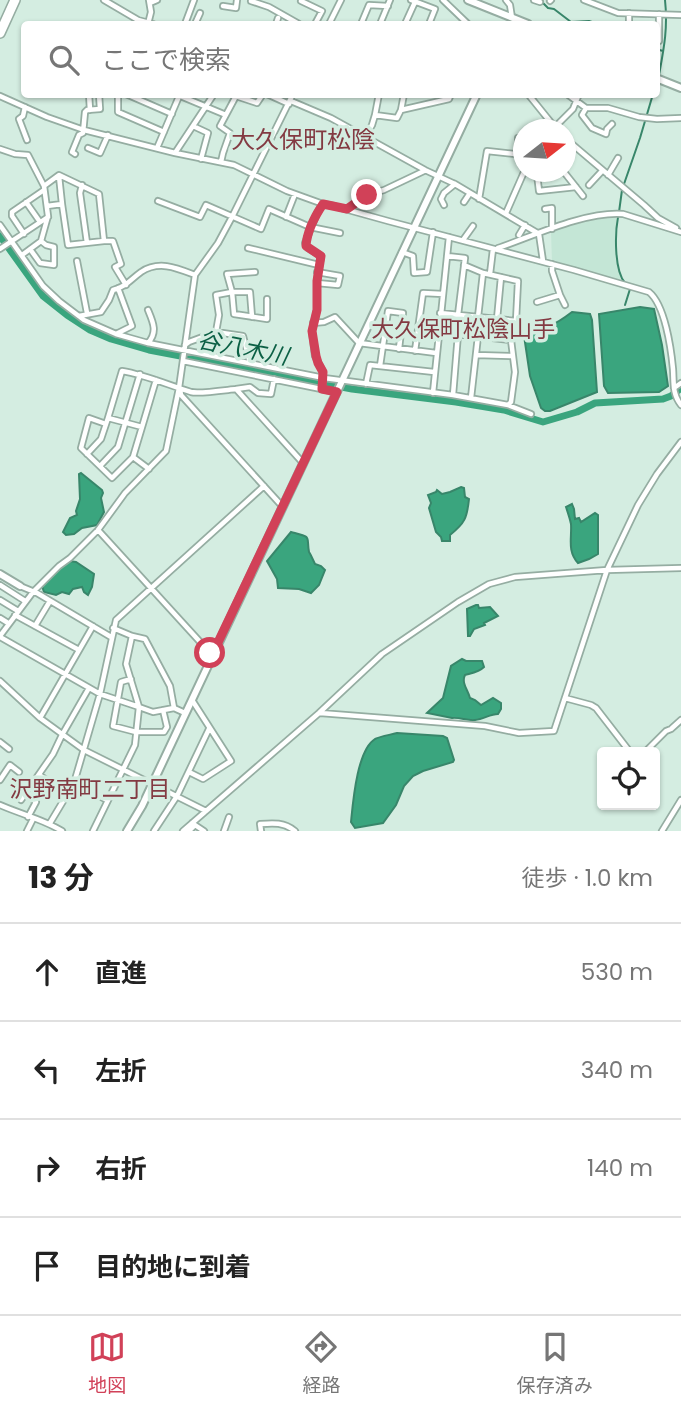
<!DOCTYPE html>
<html lang="ja">
<meta charset="utf-8">
<style>
body{margin:0;font-family:Poppins,"Noto Sans JP",sans-serif;background:#f2f2f2;color:#222}
.controls{position:absolute;right:21px;bottom:21px;display:grid;overflow:hidden;border-radius:7px;box-shadow:0 2px 5px #0004}
.controls button{width:63px;height:63px;display:grid;place-items:center;padding:0;border:0;border-bottom:2px solid #e0e0e0;background:#fff;color:#222;font:35px sans-serif}
.compass{position:absolute;left:513px;top:119px;width:63px;height:63px;border-radius:50%;background:#fff;box-shadow:0 2px 5px #0004;rotate:73deg}
.stop{position:absolute;width:21px;height:21px;margin:-16px;border:5px solid #d14158;border-radius:50%;background:#fff}
.stop.end{background:#d14158;border-color:#fff;box-shadow:0 2px 7px #0008}
.list{margin:0;padding:0;list-style:none}
h2{display:flex;justify-content:space-between;align-items:center;height:91px;margin:0;padding:0 28px;font-size:30px}
h2 small{font-size:23px;font-weight:400;color:#767676}
.list li{display:grid;grid-template-columns:46px 1fr auto;gap:21px;align-items:center;box-sizing:border-box;height:98px;padding:0 28px;border-top:2px solid #e0e0e0}
.list b{display:block;font-size:26px;white-space:nowrap}
.list em{font-size:23px;font-style:normal;color:#767676}
.icon{flex:none;width:38px;height:38px;fill:none;stroke:currentColor;stroke-width:2;stroke-linecap:round;stroke-linejoin:round}
.map{position:relative;flex:none;width:681px;height:831px;overflow:hidden}
.search{position:absolute;background:#fff;box-shadow:0 2px 5px #0004;left:21px;right:21px;top:21px;height:77px;display:flex;align-items:center;gap:18px;box-sizing:border-box;padding:0 24px;border-radius:7px;color:#767676;font-size:26px}
.sheet{height:483px;background:#fff}
nav{display:flex;justify-content:space-around;align-items:center;box-sizing:border-box;height:98px;border-top:2px solid #e0e0e0;background:#fff;font-size:19px;color:#767676}
nav a{display:grid;justify-items:center;gap:4px}
nav .on{color:#d14158}
.map>svg:first-child{display:block}
.built{fill:#c4e6d6}
.water{fill:#3aa57e;stroke:#38866a;stroke-width:2}
.lines{fill:none;stroke-linecap:round;stroke-linejoin:round}
.stream{stroke:#38866a;stroke-width:2}
.river{stroke:#3aa57e;stroke-width:7}
.street-casing{stroke:#95ada2;stroke-width:8}
.secondary-casing{stroke:#95ada2;stroke-width:10}
.highway-casing{stroke:#95ada2;stroke-width:12}
.street{stroke:#fff;stroke-width:4.5}
.secondary{stroke:#fff;stroke-width:6}
.highway{stroke:#fff;stroke-width:9}
.route{stroke:#d14158;stroke-width:9}
.labels{text-anchor:middle;stroke-width:7;stroke-linejoin:round;paint-order:stroke}
.neighbourhood-label{font-size:23px;fill:#833a42;stroke:#d4ede1}
.water-label{font-size:23px;font-style:italic;fill:#0c6045;stroke:#d4ede1}
.quarter-label{font-size:24px;fill:#833a42;stroke:#d4ede1}
</style>
<div class="map">
<svg width="681" height="831" viewBox="0 0 681 831">
<rect width="100%" height="100%" fill="#d4ede1"/>
<!-- built -->
<path class="built" d="M616,215L617,259L621,281L552,262L551,231L583,221L606,216Z"/>
<!-- water -->
<path class="water" d="M640,307L654,309L662,345L668,386L659,392L608,393L604,386L599,314Z
M572,312L590,314L592,320L597,392L550,411H545L541,408L530,376L523,329C548,327 551,328 572,312Z
M81,473L102,490L103,493L101,498L104,512L97,525L82,528L74,534L66,535L63,532L70,518L77,515L76,511L80,499L79,474Z
M461,487L464,488L465,497L469,499C467,518 465,523 450,535V541H442L441,537L436,532L429,508L431,503L428,495L436,492L437,490L442,494L450,492Z
M572,504L574,509L575,519L579,518L581,522L595,513L598,515V554L589,559L578,563C567,551 572,538 571,524C570,519 568,513 566,507Z
M291,532C313,538 306,535 309,552C310,553 314,562 315,564L321,566L325,570L319,585L311,593L299,589L278,588L277,579L267,561Z
M69,561L76,562L94,574L92,587L88,595L84,592L82,587L73,589L69,594L62,592L56,595L44,592L42,586L58,569Z
M476,605H478L479,608L490,607L498,616L484,623L485,625L474,629L470,636H468L467,609Z
M462,659L466,661H482L484,667C479,672 472,673 465,675C461,683 468,690 470,698L475,700L481,705L493,698L501,703V709L498,714C490,714 484,719 475,720C467,721 460,717 452,718L427,713L443,698L451,666Z
M397,733L443,736L447,738L454,760L453,762L423,771L413,776L404,786L396,805L383,823L355,828L351,822C353,802 357,750 375,739C381,736 390,735 397,733Z"/>
<g class="lines">
<!-- stream -->
<path class="stream" d="M541,1L548,8L554,9L571,22L589,21L598,24
M656,49L663,51
M659,75C664,48 668,28 665,0
M624,184L640,138L653,94
M619,212L622,190
M618,217C615,233 614,270 625,283
M625,305L630,289L628,287"/>
<!-- river -->
<path class="river" d="M0,236L43,296L67,315L90,330L111,339L149,350L352,389L456,402L504,410L543,422L577,412L595,403L663,399L671,396L681,388"/>
<!-- street casing -->
<g class="street-casing">
<path id="street" d="M104,0L138,20L153,24
M411,0L435,9L429,24
M443,0L468,24
M506,0L510,5L512,18
M534,0L540,2
M584,0L618,13L681,15
M251,1L269,7L299,24
M301,1L322,11L315,24
M550,1L551,0
M150,3L157,0
M223,6L236,8L237,0
M629,13V24
M148,24L151,12L149,0
M185,24L194,0
M195,24L200,13
M276,24L278,18
M329,24L341,0
M361,24L369,5L388,6
M380,24L390,0
M405,24L415,2
M659,41V14
M89,94L90,110
M118,94V112L164,132
M126,94L172,114
M267,94L289,104
M379,94L375,115L397,118L401,110L449,99L451,94
M528,94L557,130
M567,94L586,108H608L639,117L657,119L681,118
M178,95L226,115
M0,96L47,117L84,130L175,153L234,165L287,191L323,204L334,206L388,221L574,270L649,292C665,305 671,348 673,369C674,382 672,394 681,405
M291,101L331,118L425,170L455,184L539,234
M25,107L23,116L19,119L27,140
M586,108L582,115L592,128L606,134L607,129L612,124
M401,110L404,94
M193,126L208,133L201,159
M555,127L573,109L579,94
M365,137L372,125L375,115
M566,139L644,205L658,218L676,228
M88,148L100,153L108,135
M157,148L180,94
M0,149L15,154L28,155L44,186L48,216L41,241L22,255
M175,153L214,94
M75,154L72,152L79,135L83,133L85,112L87,110L100,109L99,94
M518,155V138
M221,162L223,153L230,133L220,126L236,96L257,103L263,94
M556,172L537,174L539,191L576,187
M564,172L583,196
M608,175L618,158
M59,176L62,204
M82,185L80,193L87,243
M589,185L602,171
M44,186L59,175L99,194L104,241H113L121,264L115,267L126,285
M479,199L487,151L524,155
M158,201L200,217L206,205L261,229L269,209L310,227L340,233
M26,202L40,222
M464,202L470,193
M444,205L441,199L444,193L455,184
M47,206L62,204L68,245L104,241
M348,209L367,195L384,190L424,171
M545,209L552,208V229
M506,213L524,172
M286,217L295,194
M0,225L43,286L59,301L84,320L116,334L148,343L324,378L453,395L508,405L531,414
M24,234L12,216V212L44,190
M539,234L543,261
M519,235L525,225
M463,240L473,226
M248,248L319,265
M498,248C533,236 586,211 623,214L681,232
M0,249L48,217
M30,249L40,263L54,265V247L46,245L41,241
M402,252L413,256L414,273L427,272L433,232
M447,256L465,258L458,315
M77,261L87,313
M255,272L227,274L232,292L234,314L267,319V299
M490,274L493,249
M317,283L338,285L340,276L317,272
M560,295L565,305
M537,302L560,295L552,271V264
M440,313L516,321L518,281L483,273L464,265
M79,316L101,312L109,300L113,290C127,286 130,280 141,272C159,260 177,268 195,275
M478,317L483,273
M497,319L501,277
M313,323L324,322L335,317L359,343L436,353
M216,332L219,315L216,295L232,292H250L252,317
M438,332L511,340L515,372L511,402L508,405
M116,334L132,326L118,288
M148,343C158,332 153,322 148,310
M185,345L189,342L216,332L243,336L250,363
M415,351L423,293L443,294
M476,355L512,356
M183,361L336,392
M380,366L388,311L403,313L399,349
M366,384L370,365L434,372
M674,388L681,383
M180,389L181,395L282,506
M236,389L250,387L258,393L271,394L274,379
M322,389L323,372L315,356L312,331L317,310V280L321,256L308,248L305,243L317,213L323,204
M433,393L449,237
M453,395L458,334
M471,398L478,336
M108,418L122,371C146,375 168,385 191,392C199,394 226,390 236,389L303,463
M142,427L156,380
M87,454L101,439L106,424
M133,457L142,427L108,418L106,424L89,418L81,448L112,478L133,457L149,469
M100,466L118,447L140,374
M98,530L212,655
M0,585L25,601
M20,586L37,593L111,637
M0,600L18,611
M15,615L79,650
M0,618L8,623
M35,626L50,601
M113,628L132,636L145,639L170,686L174,708
M0,636L33,592L59,566L70,558L98,530L125,493L166,451L179,388L195,275L218,243L232,217L293,94
M132,636L126,664L139,707L153,712L174,708L185,713
M0,637L100,694L139,707L135,745L93,831
M131,679L121,682L113,726L136,732H164L167,727L163,710
M0,681L40,718L84,750L206,811
M565,698L591,705L596,708L630,752
M320,713L485,726L519,733L554,731L607,570L638,505L657,474L681,442
M40,718L93,626
M0,742L9,749
M645,752L666,731L671,729L681,720
M189,772L203,779L231,761L192,700
M39,775L68,794
M0,780L10,765L19,772
M74,783L107,800
M26,794L36,802L28,817
M21,800L53,754L62,735L89,688
M0,805C20,814 43,819 62,831
M50,823L74,783L100,694L116,620L264,486
M192,823L204,831
M27,831L33,819
M154,831L177,796L209,729
M183,831L319,713L382,654L458,602L489,584L515,577L607,570L681,568
M189,831L195,825
M224,831L229,817
M261,831L260,824C273,823 284,822 295,831
M662,831L681,800"/>
</g>
<!-- secondary casing -->
<g class="secondary-casing">
<path id="secondary" d="M468,0L528,24
M656,78L681,88
M0,574L20,586
M127,831L142,806L477,94"/>
</g>
<!-- highway casing -->
<g class="highway-casing">
<path id="highway" d="M0,33L15,0"/>
</g>
<!-- street -->
<use href="#street" class="street"/>
<!-- secondary -->
<use href="#secondary" class="secondary"/>
<!-- highway -->
<use href="#highway" class="highway"/>
</g>
<g class="lines">
<!-- route -->
<path class="route" d="M210,653L212,655L337,392L322,389L323,372L318,363L316,356L312,331L317,310V281L321,256L306,246C307,231 315,216 323,204L347,209L367,195"/>
</g>
<g class="labels">
<!-- neighbourhood labels -->
<g class="neighbourhood-label">
<text x="463" y="337">大久保町松陰山手</text>
<text x="90" y="797">沢野南町二丁目</text>
</g>
<!-- water labels -->
<g class="water-label">
<text transform="translate(243 348) rotate(11)" y="8">谷八木川</text>
</g>
<!-- quarter labels -->
<g class="quarter-label">
<text x="303" y="148">大久保町松陰</text>
</g>
</g>
</svg>
<div class="controls">
<button><svg class="icon" aria-label="locate" viewBox="0 0 24 24"><circle cx="12" cy="12" r="6"/><path d="M12 2v4M12 18v4M2 12h4M18 12h4"/></svg></button>
</div>
<svg class="compass" viewBox="-18 -18 36 36"><path d="M0-13l5 13h-10z" fill="#e53935"/><path d="M0 13l5-13h-10z" fill="#767676"/></svg>
<div class="stop" style="left:210px;top:653px"></div>
<div class="stop end" style="left:367px;top:195px"></div>
<div class="search"><svg class="icon" aria-label="search" viewBox="0 0 24 24"><circle cx="10" cy="10" r="6"/><path d="M15 15l6 6"/></svg>ここで検索</div>
</div>
<section class="sheet">
<h2>13 分<small>徒歩 · 1.0 km</small></h2>
<ul class="list">
<li><svg class="icon" aria-label="ahead" viewBox="0 0 24 24"><path d="M12 20V5M6 11l6-6 6 6"/></svg><div><b>直進</b></div><em>530 m</em></li>
<li><svg class="icon" aria-label="left" viewBox="0 0 24 24"><path d="M17 20v-9H6M10 6l-5 5 5 5"/></svg><div><b>左折</b></div><em>340 m</em></li>
<li><svg class="icon" aria-label="right" viewBox="0 0 24 24"><path d="M7 20v-9h11M14 6l5 5-5 5"/></svg><div><b>右折</b></div><em>140 m</em></li>
<li><svg class="icon" aria-label="arrive" viewBox="0 0 24 24"><path d="M6 21V4h12l-3 4 3 4H6"/></svg><div><b>目的地に到着</b></div></li>
</ul>
</section>
<nav>
<a class="on"><svg class="icon" aria-label="map" viewBox="0 0 24 24"><path d="M3 6l6-2 6 2 6-2v14l-6 2-6-2-6 2zM9 4v14M15 6v14"/></svg>地図</a>
<a><svg class="icon" aria-label="directions" viewBox="0 0 24 24"><path d="M12 3l9 9-9 9-9-9zM9 14v-3h6M13 9l2 2-2 2"/></svg>経路</a>
<a><svg class="icon" aria-label="saved" viewBox="0 0 24 24"><path d="M7 4h10v16l-5-4-5 4z"/></svg>保存済み</a>
</nav>
